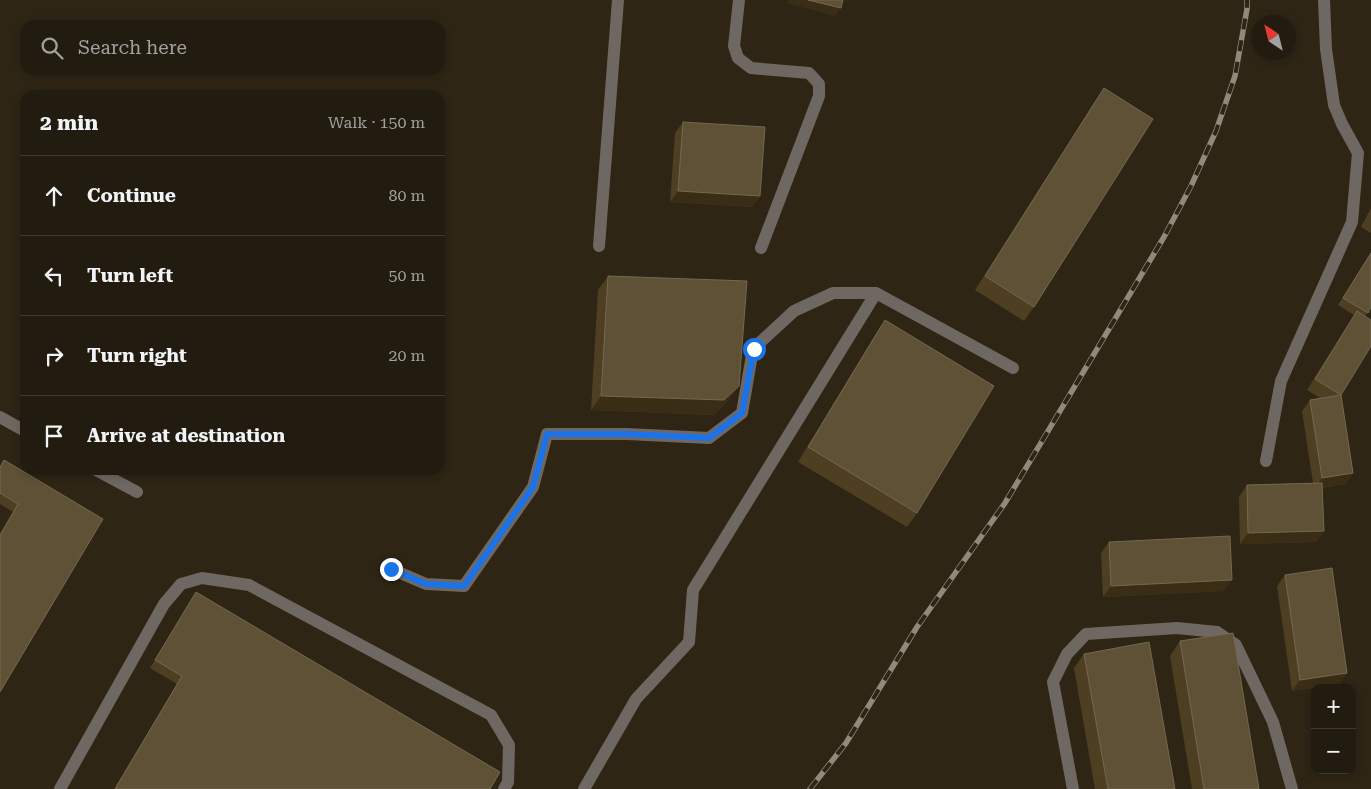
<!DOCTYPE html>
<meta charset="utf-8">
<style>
body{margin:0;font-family:"Roboto Serif",serif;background:#2a2519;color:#f1f3f6}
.controls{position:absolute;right:15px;bottom:15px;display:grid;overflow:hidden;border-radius:10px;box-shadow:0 2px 8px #0003}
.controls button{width:45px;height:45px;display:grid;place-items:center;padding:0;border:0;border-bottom:1px solid #3f3a30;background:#221c10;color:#f1f3f6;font:25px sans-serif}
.compass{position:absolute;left:1251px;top:15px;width:45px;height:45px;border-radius:50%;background:#221c10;box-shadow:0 2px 8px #0003;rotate:325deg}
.stop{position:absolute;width:15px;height:15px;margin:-11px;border:4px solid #1a73e8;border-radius:50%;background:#fff}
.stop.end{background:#1a73e8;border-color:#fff;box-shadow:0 1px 5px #0008}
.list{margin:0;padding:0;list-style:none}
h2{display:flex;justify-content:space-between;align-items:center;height:65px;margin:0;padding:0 20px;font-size:21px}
h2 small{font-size:16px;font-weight:400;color:#a2a19f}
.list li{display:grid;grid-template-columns:32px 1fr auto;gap:15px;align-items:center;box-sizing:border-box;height:80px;padding:0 20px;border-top:1px solid #3f3a30}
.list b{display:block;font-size:19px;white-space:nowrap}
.list em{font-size:16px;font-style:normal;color:#a2a19f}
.icon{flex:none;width:28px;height:28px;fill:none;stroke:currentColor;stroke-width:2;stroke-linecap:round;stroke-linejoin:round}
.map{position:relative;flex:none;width:1371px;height:789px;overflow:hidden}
.search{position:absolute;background:#221c10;box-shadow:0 2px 8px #0003;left:20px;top:20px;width:425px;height:55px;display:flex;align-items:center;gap:12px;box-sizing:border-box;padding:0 18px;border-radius:15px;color:#a2a19f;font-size:19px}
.panel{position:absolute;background:#221c10;box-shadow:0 2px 8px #0003;left:20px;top:90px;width:425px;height:385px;border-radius:15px}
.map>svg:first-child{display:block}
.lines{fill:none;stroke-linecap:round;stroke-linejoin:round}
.lane{stroke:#6f6862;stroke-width:12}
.rail-casing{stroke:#90897c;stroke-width:5.5}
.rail{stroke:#2e2515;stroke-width:4;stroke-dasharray:11;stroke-linecap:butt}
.wall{fill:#4e3f23}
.shaded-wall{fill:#3a2d15}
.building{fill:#5e5136;stroke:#746850}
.route{stroke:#1a73e8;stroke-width:6}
</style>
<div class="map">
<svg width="1371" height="789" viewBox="0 0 1371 789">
<rect width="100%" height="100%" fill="#2e2515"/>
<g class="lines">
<!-- lane -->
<path class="lane" d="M739,0L734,46L738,58L751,68L809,73L819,84V96L761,248
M599,246L618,0
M0,417L25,431
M1266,461L1281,381L1352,222L1358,153L1342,124L1334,105L1326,49L1324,0
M96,470L137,492
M391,569L426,584L464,586L533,487L547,434H627L709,438L742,413L753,349L794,311L833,293H876
M60,789L164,604L181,584L202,578L249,585L491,715L509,745L508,782L504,789
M584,789L636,699L689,642L693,590L876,293L1013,368
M1073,789L1053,682L1067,654L1086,634L1177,628L1217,632L1236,645L1273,722L1292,789"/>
<!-- rail casing -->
<g class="rail-casing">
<path id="rail" d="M810,789L846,743L917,627L1005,503L1164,237L1191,186L1216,131L1235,76L1247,9V0"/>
</g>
<!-- rail -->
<use href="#rail" class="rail"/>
</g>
<!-- wall -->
<path class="wall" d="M1104,88L1034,307L1024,321L975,290L1094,103Z
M683,122L760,196L752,207L670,202L675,133Z
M1371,208V233L1361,227Z
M1371,252V307L1365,316L1341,395L1353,473L1345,484L1322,488L1324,531L1316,542L1240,544L1239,497L1247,485L1313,483L1302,411L1310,400L1320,398L1307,390L1354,315L1338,305Z
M608,276L729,400L714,415L591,410L598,290Z
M885,320L917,513L907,527L798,462L875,335Z
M4,460L103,519L0,692V534L13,512L0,504V466Z
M1109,542L1224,591L1103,597L1101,553Z
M1285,575L1347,673L1339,684L1292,691L1277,586Z
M196,592L490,789H114L177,684L150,668Z
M1180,641L1259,789H1192L1170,656Z
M1084,654L1175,789H1095L1074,668Z"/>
<!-- shaded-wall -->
<path class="shaded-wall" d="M789,0H808L841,8L835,16L786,3Z
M678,191L760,196L752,207L670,202Z
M739,386L729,400L714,415L591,410L601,396Z
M1353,473L1345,484L1314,489L1322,478Z
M1324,531L1316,542L1240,544L1248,533Z
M1232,580L1224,591L1103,597L1111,586Z
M1347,673L1339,684L1292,691L1300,680Z"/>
<!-- building -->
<path class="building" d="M808,0H843L841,8Z
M1104,88L1153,119L1034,307L985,276Z
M683,122L765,127L760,196L678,191Z
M1371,253V307L1368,313L1343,298Z
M608,276L747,281L739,386L724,400L601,396Z
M1357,311L1371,320V346L1341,395L1315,379Z
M885,320L994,386L917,513L808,447Z
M1341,395L1353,473L1322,478L1310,400Z
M4,460L103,519L0,692V535L18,504L0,493V467Z
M1322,483L1324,531L1248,533L1247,485Z
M1230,536L1232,580L1111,586L1109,542Z
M1332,568L1347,673L1300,680L1285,575Z
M196,592L500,772L490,789H115L182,676L155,660Z
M1233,633L1259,789H1204L1180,641Z
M1149,642L1175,789H1108L1084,654Z"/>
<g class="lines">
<!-- route -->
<path class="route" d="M391,569L426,584L464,586L533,487L547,434H627L709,438L742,413L754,349"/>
</g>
</svg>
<div class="controls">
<button>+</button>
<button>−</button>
</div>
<svg class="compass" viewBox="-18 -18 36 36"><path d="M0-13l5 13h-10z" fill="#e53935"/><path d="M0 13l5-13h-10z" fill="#a2a19f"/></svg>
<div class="stop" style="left:754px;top:349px"></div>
<div class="stop end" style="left:391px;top:569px"></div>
<div class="search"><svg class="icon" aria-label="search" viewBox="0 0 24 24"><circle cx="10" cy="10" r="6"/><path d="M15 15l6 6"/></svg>Search here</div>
<section class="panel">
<h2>2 min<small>Walk · 150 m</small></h2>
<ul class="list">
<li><svg class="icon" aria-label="ahead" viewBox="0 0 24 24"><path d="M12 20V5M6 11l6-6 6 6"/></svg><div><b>Continue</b></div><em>80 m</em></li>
<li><svg class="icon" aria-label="left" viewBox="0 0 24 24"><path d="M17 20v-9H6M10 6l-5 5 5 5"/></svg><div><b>Turn left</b></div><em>50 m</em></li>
<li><svg class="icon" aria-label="right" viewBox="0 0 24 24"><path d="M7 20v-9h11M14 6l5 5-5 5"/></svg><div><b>Turn right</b></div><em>20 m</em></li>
<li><svg class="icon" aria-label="arrive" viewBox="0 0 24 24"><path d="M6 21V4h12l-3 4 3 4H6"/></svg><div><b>Arrive at destination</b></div></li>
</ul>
</section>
</div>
